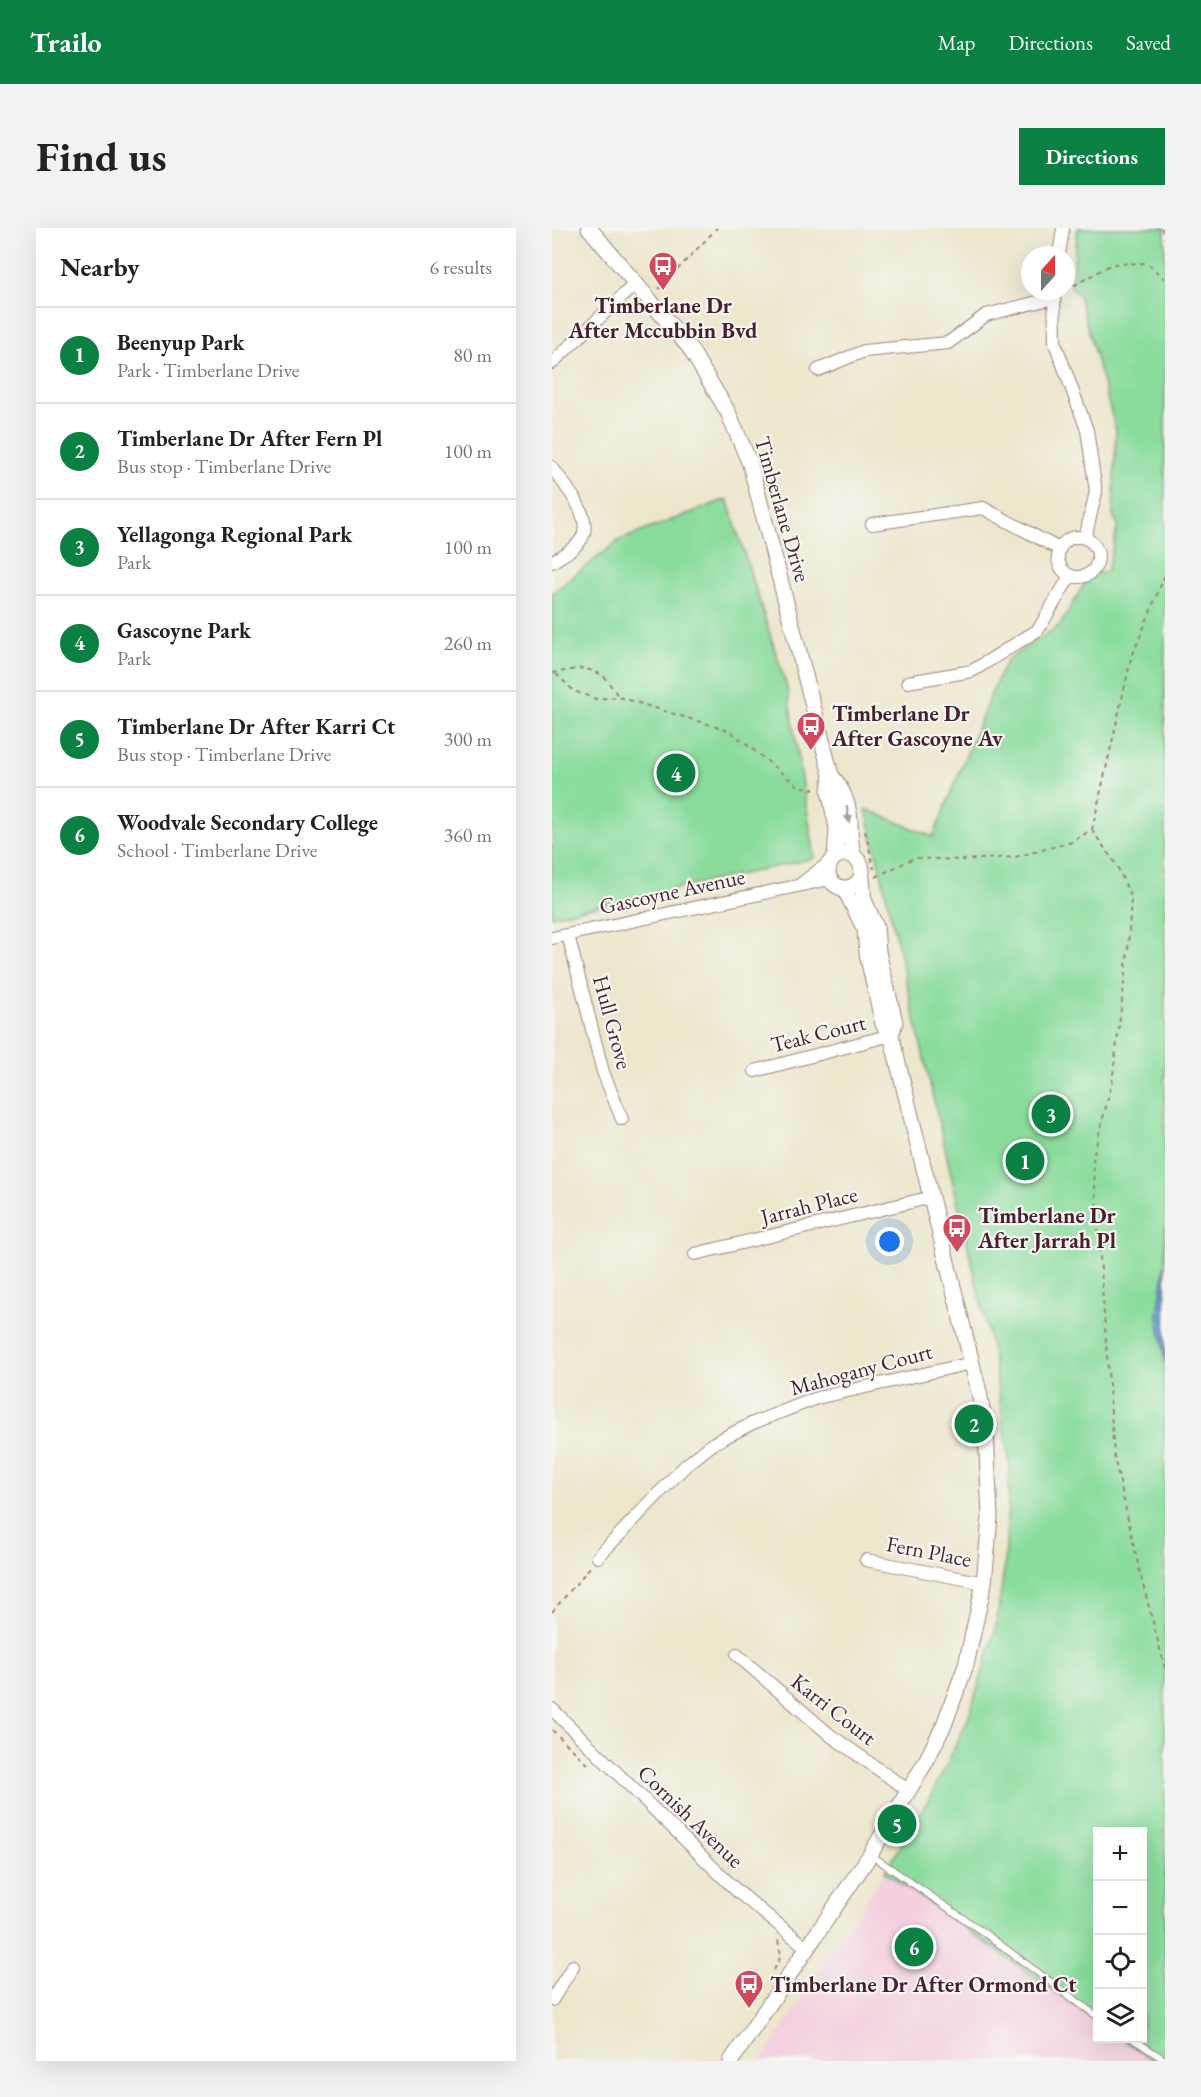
<!DOCTYPE html>
<meta charset="utf-8">
<style>
body{margin:0;font-family:"EB Garamond",serif;background:#f2f2f2;color:#222}
.controls{position:absolute;right:18px;bottom:18px;display:grid;overflow:hidden;border-radius:0px;box-shadow:0 6px 24px #0002}
.controls button{width:54px;height:54px;display:grid;place-items:center;padding:0;border:0;border-bottom:2px solid #e0e0e0;background:#fff;color:#222;font:30px sans-serif}
.compass{position:absolute;left:469px;top:18px;width:54px;height:54px;border-radius:50%;background:#fff;box-shadow:0 6px 24px #0002;rotate:21deg}
.you{position:absolute;left:338px;top:1014px;width:21px;height:21px;margin:-15px;border:4px solid #fff;border-radius:50%;background:#1a73e8;box-shadow:0 0 0 9px #1a73e833}
.badge{display:grid;place-items:center;width:39px;height:39px;border-radius:50%;background:#0b8043;color:#fff;font-size:20px;font-weight:700}
.pin{position:absolute;translate:-50% -50%;border:3px solid #fff;box-shadow:0 2px 6px #0006}
.list{margin:0;padding:0;list-style:none}
h2{display:flex;justify-content:space-between;align-items:center;height:78px;margin:0;padding:0 24px;font-size:26px}
h2 small{font-size:20px;font-weight:400;color:#767676}
.list li{display:grid;grid-template-columns:39px 1fr auto;gap:18px;align-items:center;box-sizing:border-box;height:96px;padding:0 24px;border-top:2px solid #e0e0e0}
.list b{display:block;font-size:22px;white-space:nowrap}
.list p{margin:0;font-size:20px;white-space:nowrap;color:#767676}
.list em{font-size:20px;font-style:normal;color:#767676}
.icon{flex:none;width:33px;height:33px;fill:none;stroke:currentColor;stroke-width:2;stroke-linecap:round;stroke-linejoin:round}
.map{position:relative;flex:none;width:613px;height:1833px;overflow:hidden;border-radius:0px}
header{display:flex;align-items:center;gap:36px;box-sizing:border-box;height:84px;padding:0 30px;background:#0b8043;color:#fff}
header strong{font-size:28px}
nav{display:flex;gap:33px;margin-inline-start:auto;font-size:21px}
.intro{display:flex;align-items:center;justify-content:space-between;box-sizing:border-box;height:144px;padding:0 36px}
h1{margin:0;font-size:42px}
.button{padding:15px 27px;border-radius:0px;background:#0b8043;color:#fff;font-size:21px;font-weight:700}
main{display:flex;gap:36px;padding:0 36px}
aside{flex:1;background:#fff;border-radius:0px;box-shadow:0 6px 24px #0002}
.map>svg:first-child{display:block}
.built{fill:#f3cfdf}
.green{fill:#8adc9c;stroke:#6a7e64;stroke-width:1.5}
.water{fill:#67a5d9;stroke:#586282;stroke-width:1.5}
.lines{fill:none;stroke-linecap:round;stroke-linejoin:round}
.service-casing{stroke:#9b827b;stroke-width:8}
.minor-casing{stroke:#9b827b;stroke-width:14}
.tertiary-casing{stroke:#9b827b;stroke-width:17}
.path{stroke:#9b827b;stroke-width:2;stroke-dasharray:4.5 4.5;stroke-linecap:butt}
.service{stroke:#fff;stroke-width:6}
.minor{stroke:#fff;stroke-width:12}
.tertiary{stroke:#fff;stroke-width:15}
.oneway{fill:#ae9aa0}
.labels{text-anchor:middle;stroke-width:4.5;stroke-linejoin:round;paint-order:stroke}
.poi-label{font-size:22px;font-weight:bold;fill:#4a1f2b;stroke:#f6f6f2;text-anchor:start}
.street-label{font-size:22px;fill:#4a1f2b;stroke:#f6f6f2}
</style>
<header>
<strong>Trailo</strong>
<nav><a>Map</a><a>Directions</a><a>Saved</a></nav>
</header>
<div class="intro"><h1>Find us</h1><a class="button">Directions</a></div>
<main>
<aside>
<h2>Nearby<small>6 results</small></h2>
<ul class="list">
<li><span class="badge">1</span><div><b>Beenyup Park</b><p>Park · Timberlane Drive</p></div><em>80 m</em></li>
<li><span class="badge">2</span><div><b>Timberlane Dr After Fern Pl</b><p>Bus stop · Timberlane Drive</p></div><em>100 m</em></li>
<li><span class="badge">3</span><div><b>Yellagonga Regional Park</b><p>Park</p></div><em>100 m</em></li>
<li><span class="badge">4</span><div><b>Gascoyne Park</b><p>Park</p></div><em>260 m</em></li>
<li><span class="badge">5</span><div><b>Timberlane Dr After Karri Ct</b><p>Bus stop · Timberlane Drive</p></div><em>300 m</em></li>
<li><span class="badge">6</span><div><b>Woodvale Secondary College</b><p>School · Timberlane Drive</p></div><em>360 m</em></li>
</ul>
</aside>
<div class="map">
<svg width="613" height="1833" viewBox="0 0 613 1833">
<rect width="100%" height="100%" fill="#f6f6f2"/>
<filter id="ink" filterUnits="userSpaceOnUse"><feTurbulence type="fractalNoise" baseFrequency=".0167" numOctaves="2"/><feDisplacementMap in="SourceGraphic" scale="12" xChannelSelector="R" yChannelSelector="G"/><feConvolveMatrix kernelMatrix="1 2 1 2 8 2 1 2 1" color-interpolation-filters="sRGB"/></filter>
<filter id="wash" filterUnits="userSpaceOnUse"><feTurbulence type="fractalNoise" baseFrequency=".008" numOctaves="4" result="noise"/><feDisplacementMap in="SourceGraphic" scale="24" xChannelSelector="R" yChannelSelector="G"/><feGaussianBlur stdDeviation="1.35" result="paint"/><feColorMatrix in="noise" values="0 0 0 0 0 0 0 0 0 0 0 0 0 0 0 0 0 1.4 0 .05"/><feComposite in="paint" operator="in"/></filter>
<g filter="url(#wash)">
<rect width="100%" height="100%" fill="#ece6cb"/>
<!-- built -->
<path class="built" d="M333,1644L545,1793L546,1810L570,1811L602,1833H209Z"/>
<!-- green -->
<path class="green" d="M526,0H613V1833H602L570,1811L590,1810V1604H546L545,1793L333,1644L380,1566L415,1494L443,1404L453,1335L458,1239L440,1122L314,581L381,609L441,461L455,432L508,397L538,346L555,344L566,297L561,287L564,202L527,68L519,59Z
M175,271L235,460L263,630L0,688V365L68,312Z"/>
<!-- water -->
<path class="water" d="M613,1035V1136L606,1087Z"/>
</g>
<g filter="url(#ink)">
<g class="lines">
<!-- service casing -->
<g class="service-casing">
<path id="service" d="M319,1627L431,1704L546,1789
M579,1810L613,1832"/>
</g>
<!-- minor casing -->
<g class="minor-casing">
<path id="minor" d="M507,27L511,0
M502,63L503,115L535,202L544,264L533,310
M0,135L84,55
M266,142L312,123L396,115L434,87L501,70
M0,239C11,256 42,288 30,310C24,321 10,327 0,334
M320,296L431,280L507,321
M506 329a20 20 0 1 1 40 0a20 20 0 1 1-40 0Z
M356,454L420,443L486,402L518,348
M250,655L279,633
M16,707L51,844L70,891
M0,710L278,651
M203,843L339,807
M143,1026L380,969
M46,1329L133,1238L162,1215L201,1195L265,1170L420,1135
M314,1332L432,1355
M185,1427L278,1507L357,1563
M0,1481L185,1663L254,1719
M0,1772L21,1738"/>
</g>
<!-- tertiary casing -->
<g class="tertiary-casing">
<path id="tertiary" d="M37,0L137,119L176,184L198,236L279,547C288,558 295,571 297,585C300,600 296,613 302,628
M279,547L277,563L285,600L283,629
M276 643a17 17 0 1 1 34 0a17 17 0 1 1-34 0Z
M310,650L312,672L324,699L326,724L343,794L339,807
M179,1833L318,1627L373,1535L392,1497L414,1437L432,1355L438,1289L434,1203L427,1164L339,807L331,796L315,726L313,702L292,660"/>
</g>
<!-- path -->
<path class="path" d="M610,0L613,11
M107,61L165,0
M514,62L560,36L595,35L613,51
M0,445L32,440L51,447L67,469
M4,446L22,463L44,471L67,469L178,503L246,558L262,561
M540,602L565,638L579,669L576,723L560,855L541,929L562,1228L588,1345L613,1440
M540,602L579,431L613,347
M313,603L322,641
M324,649L362,630L411,632L463,629L520,614L539,602
M0,1384L39,1338
M0,1502L39,1539
M222,1742L229,1728L226,1712"/>
<!-- service -->
<use href="#service" class="service"/>
<!-- minor -->
<use href="#minor" class="minor"/>
<!-- tertiary -->
<use href="#tertiary" class="tertiary"/>
</g>
<!-- one-way arrows -->
<defs><path id="oneway-solid" d="M-6-.8H1V-3.2L6.5 0L1 3.2V.8H-6Z" transform="scale(1.5)"/></defs>
<use class="oneway" href="#oneway-solid" transform="translate(296 586) rotate(81)"/>
</g>
<!-- icons -->
<defs>
<g id="bus-pin" transform="scale(1.5)"><path d="M0 17L-7.5 6A9.5 9.5 0 1 1 7.5 6Z" fill="#d1495b" stroke="#f6f6f2"/><path d="M-5-6H5V4H4V6H2V4H-2V6H-4V4H-5ZM-3.5-4V0h7V-4ZM-3.5 1.2v1.5H-2V1.2ZM2 1.2v1.5H3.5V1.2Z" fill="#fff"/></g>
</defs>
<g fill-rule="evenodd">
<use href="#bus-pin" x="111" y="38"/>
<use href="#bus-pin" x="259" y="498"/>
<use href="#bus-pin" x="405" y="1000"/>
<use href="#bus-pin" x="197" y="1756"/>
</g>
<g class="labels">
<!-- poi labels -->
<g class="poi-label">
<text x="111" y="85" text-anchor="middle">Timberlane Dr<tspan x="111" dy="25">After Mccubbin Bvd</tspan></text>
<text x="280" y="493">Timberlane Dr<tspan x="280" dy="25">After Gascoyne Av</tspan></text>
<text x="426" y="995">Timberlane Dr<tspan x="426" dy="25">After Jarrah Pl</tspan></text>
<text x="218" y="1764">Timberlane Dr After Ormond Ct</text>
</g>
<!-- street labels -->
<g class="street-label">
<text transform="translate(231 281) rotate(74)" y="8">Timberlane Drive</text>
<text transform="translate(120 663) rotate(-12)" y="8">Gascoyne Avenue</text>
<text transform="translate(61 794) rotate(75)" y="8">Hull Grove</text>
<text transform="translate(266 805) rotate(-14)" y="8">Teak Court</text>
<text transform="translate(257 977) rotate(-14)" y="8">Jarrah Place</text>
<text transform="translate(309 1141) rotate(-15)" y="8">Mahogany Court</text>
<text transform="translate(377 1323) rotate(11)" y="8">Fern Place</text>
<text transform="translate(282 1481) rotate(38)" y="8">Karri Court</text>
<text transform="translate(139 1588) rotate(44)" y="8">Cornish Avenue</text>
</g>
</g>
</svg>
<div class="controls">
<button>+</button>
<button>−</button>
<button><svg class="icon" aria-label="locate" viewBox="0 0 24 24"><circle cx="12" cy="12" r="6"/><path d="M12 2v4M12 18v4M2 12h4M18 12h4"/></svg></button>
<button><svg class="icon" aria-label="layers" viewBox="0 0 24 24"><path d="M12 4l9 5-9 5-9-5zM3 14l9 5 9-5"/></svg></button>
</div>
<svg class="compass" viewBox="-18 -18 36 36"><path d="M0-13l5 13h-10z" fill="#e53935"/><path d="M0 13l5-13h-10z" fill="#767676"/></svg>
<div class="you"></div>
<div class="pin badge" style="left:473px;top:933px">1</div>
<div class="pin badge" style="left:422px;top:1196px">2</div>
<div class="pin badge" style="left:499px;top:886px">3</div>
<div class="pin badge" style="left:124px;top:545px">4</div>
<div class="pin badge" style="left:345px;top:1596px">5</div>
<div class="pin badge" style="left:362px;top:1719px">6</div>
</div>
</main>
